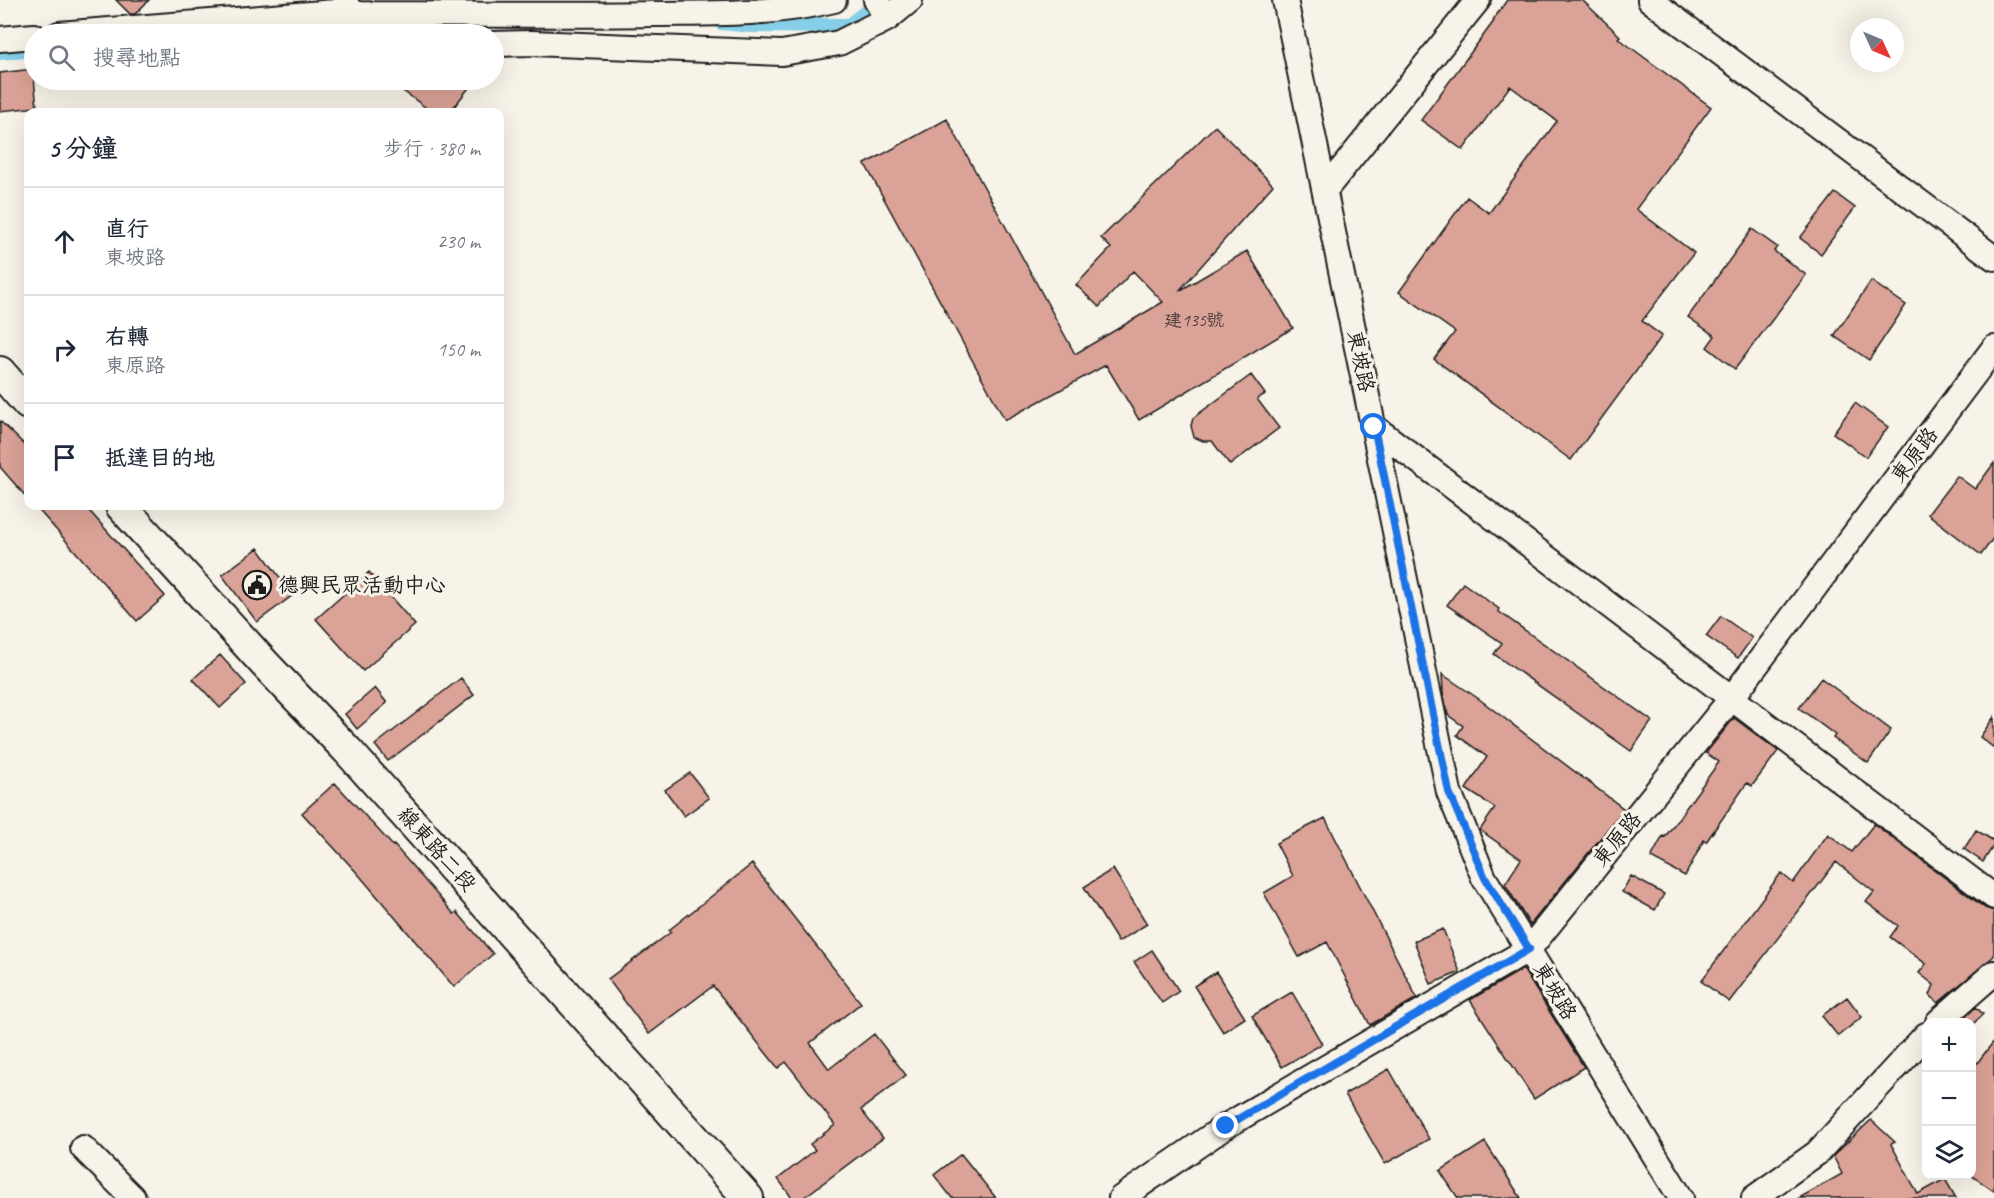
<!DOCTYPE html>
<html lang="zh-TW">
<meta charset="utf-8">
<style>
body{margin:0;font-family:Caveat,"LXGW WenKai TC",sans-serif;background:#f6f6f7;color:#1f2937}
.controls{position:absolute;right:18px;bottom:18px;display:grid;overflow:hidden;border-radius:12px;box-shadow:0 6px 24px #0002}
.controls button{width:54px;height:54px;display:grid;place-items:center;padding:0;border:0;border-bottom:2px solid #e0e1e3;background:#fff;color:#1f2937;font:30px sans-serif}
.compass{position:absolute;left:1850px;top:18px;width:54px;height:54px;border-radius:50%;background:#fff;box-shadow:0 6px 24px #0002;rotate:134deg}
.stop{position:absolute;width:18px;height:18px;margin:-14px;border:4px solid #1a73e8;border-radius:50%;background:#fff}
.stop.end{background:#1a73e8;border-color:#fff;box-shadow:0 2px 6px #0008}
.list{margin:0;padding:0;list-style:none}
h2{display:flex;justify-content:space-between;align-items:center;height:78px;margin:0;padding:0 24px;font-size:26px}
h2 small{font-size:20px;font-weight:400;color:#747a83}
.list li{display:grid;grid-template-columns:39px 1fr auto;gap:18px;align-items:center;box-sizing:border-box;height:108px;padding:0 24px;border-top:2px solid #e0e1e3}
.list b{display:block;font-size:22px;white-space:nowrap}
.list p{margin:0;font-size:20px;white-space:nowrap;color:#747a83}
.list em{font-size:20px;font-style:normal;color:#747a83}
.icon{flex:none;width:33px;height:33px;fill:none;stroke:currentColor;stroke-width:2;stroke-linecap:round;stroke-linejoin:round}
.map{position:relative;flex:none;width:1994px;height:1198px;overflow:hidden}
.search{position:absolute;background:#fff;box-shadow:0 6px 24px #0002;left:24px;top:24px;width:480px;height:66px;display:flex;align-items:center;gap:15px;box-sizing:border-box;padding:0 21px;border-radius:33px;color:#747a83;font-size:22px}
.panel{position:absolute;background:#fff;box-shadow:0 6px 24px #0002;left:24px;top:108px;width:480px;height:402px;border-radius:12px}
.map>svg:first-child{display:block}
.lines{fill:none;stroke-linecap:round;stroke-linejoin:round}
.canal{stroke:#87cfe8;stroke-width:16}
.building{fill:#dba297;stroke:#1c1c1c;stroke-width:1.5}
.minor-casing{stroke:#1c1c1c;stroke-width:28}
.major-casing{stroke:#1c1c1c;stroke-width:34}
.minor{stroke:#f7f3e8;stroke-width:24}
.major{stroke:#f7f3e8;stroke-width:30}
.route{stroke:#1a73e8;stroke-width:8}
.labels{text-anchor:middle;stroke-width:6;stroke-linejoin:round;paint-order:stroke}
.number-label{font-size:18px;fill:#4c3e3b}
.street-label{font-size:21px;fill:#1c1c1c;stroke:#f7f3e8}
.poi-label{font-size:21px;fill:#1c1c1c;stroke:#f7f3e8;text-anchor:start}
</style>
<div class="map">
<svg width="1994" height="1198" viewBox="0 0 1994 1198">
<rect width="100%" height="100%" fill="#f7f3e8"/>
<filter id="ink" filterUnits="userSpaceOnUse"><feTurbulence type="fractalNoise" baseFrequency=".0167" numOctaves="2"/><feDisplacementMap in="SourceGraphic" scale="12" xChannelSelector="R" yChannelSelector="G"/><feConvolveMatrix kernelMatrix="1 2 1 2 8 2 1 2 1" color-interpolation-filters="sRGB"/></filter>
<g filter="url(#ink)">
<g class="lines">
<!-- canal -->
<path class="canal" d="M721,22L751,25L849,26L882,0
M0,52L34,49"/>
</g>
<!-- building -->
<path class="building" d="M116,0H149L135,14H130Z
M1507,0H1582L1620,36L1618,38L1711,107L1636,209L1694,253L1642,321L1662,336L1571,460L1434,359L1455,332L1399,292L1467,197L1489,213L1557,121L1510,86L1463,150L1421,120L1494,21L1493,20Z
M33,69L37,107L0,111V73Z
M388,80H475L450,112H432Z
M947,119L1075,354L1163,302L1133,271L1099,307L1076,285L1111,248L1101,238L1215,126L1273,185L1179,291L1247,251L1293,328L1139,420L1106,365L1005,420L865,164Z
M1835,193L1855,208L1821,254L1800,238Z
M1752,229L1777,247L1774,251L1806,275L1735,369L1707,347L1715,336L1688,317Z
M1871,281L1906,305L1869,360L1834,336Z
M1251,375L1265,394L1257,399L1279,428L1230,465L1212,441H1203L1194,437L1191,426L1193,418Z
M1855,403L1888,427L1866,457L1833,433Z
M0,421L28,448V499L0,467Z
M1994,463V537L1981,555L1928,514L1957,476L1975,489Z
M35,506H85L165,596L137,621Z
M258,548L293,595L257,622L222,575Z
M369,572L415,625L363,671L316,619Z
M1463,583L1499,609L1498,611L1652,721L1631,751L1494,654L1502,643L1447,605Z
M1721,616L1752,638L1738,658L1706,636Z
M220,655L246,684L220,708L193,679Z
M1442,674L1479,699L1624,809L1530,925L1505,884L1521,859L1480,830L1495,808L1466,789L1487,757L1457,735L1463,726L1448,715L1443,692Z
M461,678L474,695L388,761L375,745Z
M1821,678L1891,730L1868,763L1833,738L1835,735L1799,708Z
M375,688L387,703L357,729L345,714Z
M1994,717V748L1980,737Z
M1734,718L1778,751L1752,786L1747,783L1706,842L1704,840L1685,876L1651,858L1663,836L1665,837L1719,762L1706,753Z
M690,773L709,798L684,816L665,790Z
M335,783L393,846L394,845L454,914L457,912L493,954L454,987L359,875L302,813Z
M1325,818L1417,998L1370,1025L1327,942L1299,957L1264,893L1293,876L1276,843Z
M1874,824L1985,908L1994,911V956L1938,1003L1930,995L1934,985L1919,973L1926,964L1890,937L1898,926L1866,902L1874,892L1836,862L1729,1002L1701,981L1781,873L1793,883L1828,834L1852,852Z
M1976,830L1994,841V845L1983,862L1964,849Z
M752,864L861,1003L810,1043L829,1069L874,1034L906,1075L861,1110L883,1138L803,1198H792L778,1179L815,1150L810,1144L835,1125L786,1062L778,1068L713,986L649,1034L608,979L671,932L669,930Z
M1113,869L1147,924L1118,942L1084,887Z
M1631,876L1664,894L1655,910L1622,892Z
M1443,929L1460,972L1431,984L1414,941Z
M1152,950L1179,991L1162,1003L1134,962Z
M1523,969L1584,1067L1534,1099L1470,1000Z
M1216,972L1245,1018L1223,1032L1194,986Z
M1292,992L1322,1044L1282,1067L1252,1016Z
M1847,997L1862,1017L1838,1036L1822,1016Z
M1976,1007L1983,1014L1974,1023H1965L1962,1020Z
M1994,1041V1191L1971,1175V1071Z
M1389,1069L1429,1139L1385,1164L1345,1094Z
M1871,1120L1895,1142L1891,1144L1918,1194L1945,1179L1956,1198H1799L1842,1174L1833,1156Z
M1485,1142L1521,1198H1458L1440,1171Z
M961,1154L996,1198H952L934,1175Z"/>
<g class="lines">
<!-- minor casing -->
<g class="minor-casing">
<path id="minor" d="M876,0L887,19
M1285,0L1449,792L1484,878L1681,1198
M1650,0L1994,258
M335,12L360,14C457,14 555,16 652,14C713,13 774,15 834,0
M59,34L335,12L348,7
M0,39L34,36
M494,44L531,43L782,53L839,43L887,19L910,0
M1325,190L1478,0
M1374,427L1994,897
M1938,1022L1994,973
M83,1148L133,1198
M1121,1198L1226,1126L1529,949L1731,699L1994,348
M1754,1198L1817,1153L1926,1035"/>
</g>
<!-- major casing -->
<g class="major-casing">
<path id="major" d="M0,372L28,404
M121,506L264,663L348,751L748,1198"/>
</g>
<!-- minor -->
<use href="#minor" class="minor"/>
<!-- major -->
<use href="#major" class="major"/>
</g>
</g>
<g class="lines" filter="url(#ink)">
<!-- route -->
<path class="route" d="M1226,1126L1529,949L1485,878L1449,792L1374,427"/>
</g>
<!-- icons -->
<defs>
<g id="civic-ring" transform="scale(1.5)"><circle r="9.5" fill="#f7f3e8" stroke="#1c1c1c" stroke-width="1.5"/><path d="M-.6-6.5H3V-4.5H.6V-3L4-1V1h2V6H-6V1h2V-1L-.6-3ZM-1.2 2.5V6h2.4V2.5Z" fill="#1c1c1c"/></g>
</defs>
<g fill-rule="evenodd">
<use href="#civic-ring" x="257" y="585"/>
</g>
<g class="labels">
<!-- number labels -->
<g class="number-label">
<text x="1194" y="326">建135號</text>
</g>
<!-- street labels -->
<g class="street-label">
<text transform="translate(1361 361) rotate(78)" y="7">東坡路</text>
<text transform="translate(1914 455) rotate(-53)" y="7">東原路</text>
<text transform="translate(1617 839) rotate(-51)" y="7">東原路</text>
<text transform="translate(437 849) rotate(48)" y="7">線東路二段</text>
<text transform="translate(1555 991) rotate(59)" y="7">東坡路</text>
</g>
<!-- poi labels -->
<g class="poi-label">
<text x="278" y="592">德興民眾活動中心</text>
</g>
</g>
</svg>
<div class="controls">
<button>+</button>
<button>−</button>
<button><svg class="icon" aria-label="layers" viewBox="0 0 24 24"><path d="M12 4l9 5-9 5-9-5zM3 14l9 5 9-5"/></svg></button>
</div>
<svg class="compass" viewBox="-18 -18 36 36"><path d="M0-13l5 13h-10z" fill="#e53935"/><path d="M0 13l5-13h-10z" fill="#747a83"/></svg>
<div class="stop" style="left:1374px;top:427px"></div>
<div class="stop end" style="left:1226px;top:1126px"></div>
<div class="search"><svg class="icon" aria-label="search" viewBox="0 0 24 24"><circle cx="10" cy="10" r="6"/><path d="M15 15l6 6"/></svg>搜尋地點</div>
<section class="panel">
<h2>5 分鐘<small>步行 · 380 m</small></h2>
<ul class="list">
<li><svg class="icon" aria-label="ahead" viewBox="0 0 24 24"><path d="M12 20V5M6 11l6-6 6 6"/></svg><div><b>直行</b><p>東坡路</p></div><em>230 m</em></li>
<li><svg class="icon" aria-label="right" viewBox="0 0 24 24"><path d="M7 20v-9h11M14 6l5 5-5 5"/></svg><div><b>右轉</b><p>東原路</p></div><em>150 m</em></li>
<li><svg class="icon" aria-label="arrive" viewBox="0 0 24 24"><path d="M6 21V4h12l-3 4 3 4H6"/></svg><div><b>抵達目的地</b></div></li>
</ul>
</section>
</div>
